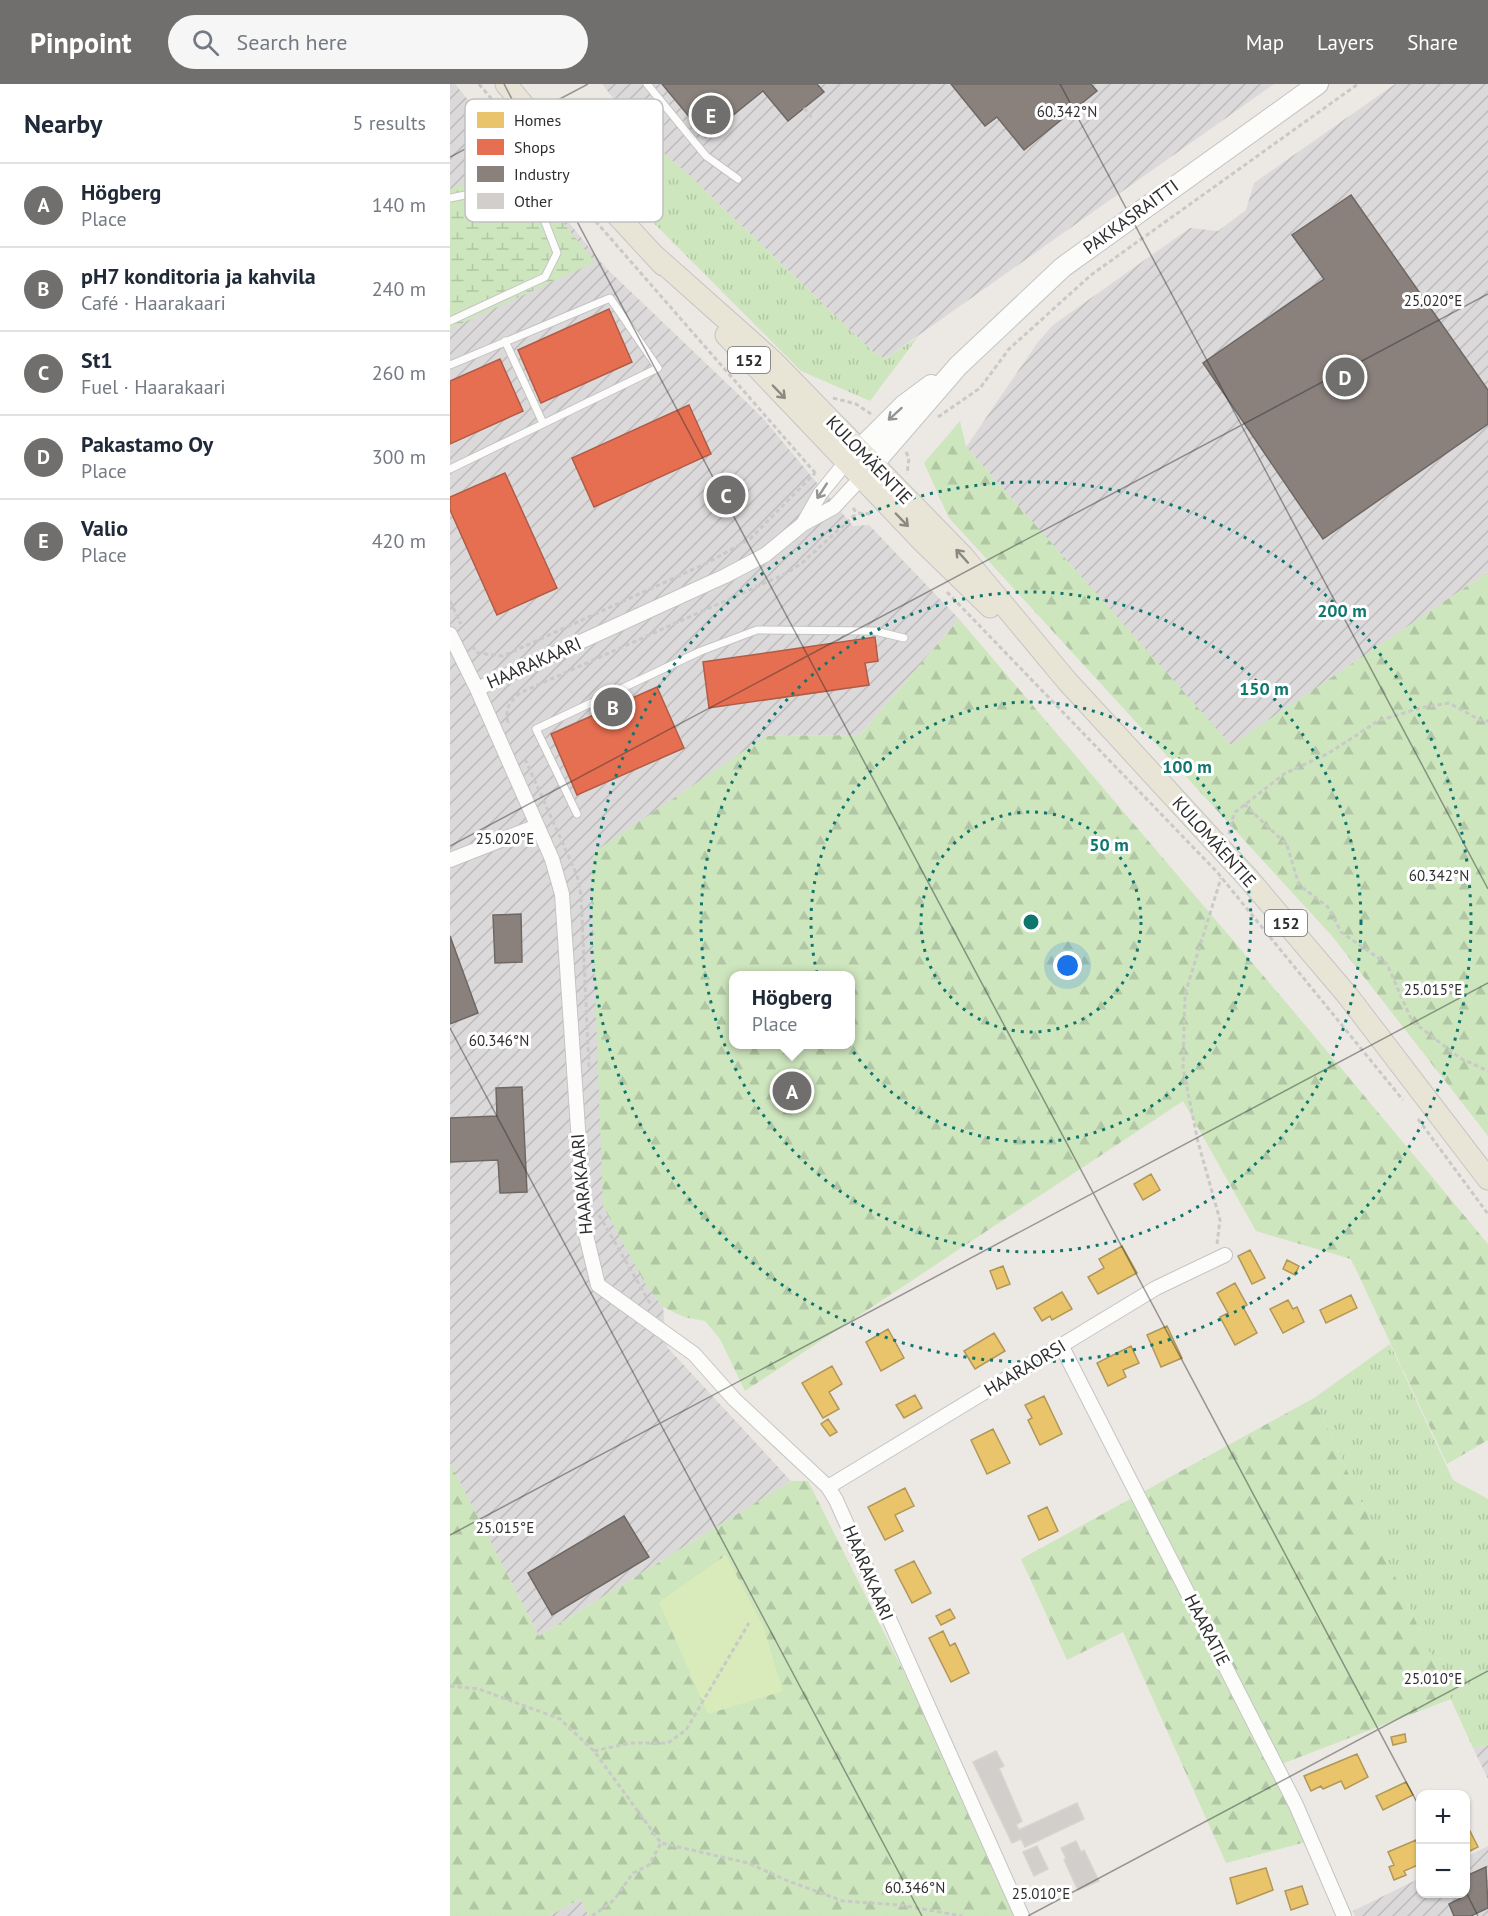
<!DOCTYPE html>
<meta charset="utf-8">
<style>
body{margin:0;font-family:"PT Sans",sans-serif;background:#f6f6f7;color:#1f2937}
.controls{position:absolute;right:18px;bottom:18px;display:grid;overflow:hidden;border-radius:12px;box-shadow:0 2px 4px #0004}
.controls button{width:54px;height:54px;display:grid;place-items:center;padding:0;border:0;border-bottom:2px solid #e0e1e3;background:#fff;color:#1f2937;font:30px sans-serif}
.you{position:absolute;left:618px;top:882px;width:21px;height:21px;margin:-15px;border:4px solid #fff;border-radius:50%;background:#1a73e8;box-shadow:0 0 0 9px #1a73e833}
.badge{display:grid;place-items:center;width:39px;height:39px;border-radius:50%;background:#706f6e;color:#fff;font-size:20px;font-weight:700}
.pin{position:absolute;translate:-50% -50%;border:3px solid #fff;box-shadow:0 2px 6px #0006}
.popup{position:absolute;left:279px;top:887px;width:126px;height:78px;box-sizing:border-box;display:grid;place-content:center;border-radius:12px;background:#fff;filter:drop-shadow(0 2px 4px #0005);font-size:20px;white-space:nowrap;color:#747a83}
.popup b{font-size:22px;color:#1f2937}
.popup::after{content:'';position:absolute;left:50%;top:100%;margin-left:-12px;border:12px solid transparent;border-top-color:#fff}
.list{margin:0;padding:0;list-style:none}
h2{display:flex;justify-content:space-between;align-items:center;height:78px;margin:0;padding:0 24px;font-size:26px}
h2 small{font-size:20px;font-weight:400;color:#747a83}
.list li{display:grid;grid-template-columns:39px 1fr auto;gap:18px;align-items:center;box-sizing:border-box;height:84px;padding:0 24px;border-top:2px solid #e0e1e3}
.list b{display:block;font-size:22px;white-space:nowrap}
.list p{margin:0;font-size:20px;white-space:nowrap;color:#747a83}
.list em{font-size:20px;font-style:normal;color:#747a83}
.icon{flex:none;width:33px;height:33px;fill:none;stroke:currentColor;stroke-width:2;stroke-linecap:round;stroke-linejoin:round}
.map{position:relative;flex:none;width:1038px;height:1832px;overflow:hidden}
header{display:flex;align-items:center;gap:36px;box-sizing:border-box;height:84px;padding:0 30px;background:#706f6e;color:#fff}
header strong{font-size:28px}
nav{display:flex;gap:33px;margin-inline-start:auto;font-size:21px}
.search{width:420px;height:54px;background:#f6f6f7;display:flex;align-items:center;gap:15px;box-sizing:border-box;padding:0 21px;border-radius:33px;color:#747a83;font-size:22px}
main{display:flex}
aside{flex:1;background:#fff}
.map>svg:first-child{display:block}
.industrial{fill:url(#industrial-furrows)}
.grass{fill:url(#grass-tufts)}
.forest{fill:url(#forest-firs);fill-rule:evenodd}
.wetland{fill:url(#wetland-marsh)}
.pitch{fill:#d9eabb}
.homes{fill:#e9c46a;stroke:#b19758;stroke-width:1.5}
.shops{fill:#e76f51;stroke:#b05c46;stroke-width:1.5}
.industry{fill:#8a817c;stroke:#6e6865;stroke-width:1.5}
.building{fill:#d1cecb;stroke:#d7d4d0;stroke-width:1.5}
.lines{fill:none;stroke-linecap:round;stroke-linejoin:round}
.lane-casing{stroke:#c5c4c5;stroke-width:9}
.street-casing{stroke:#c5c4c5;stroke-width:16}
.secondary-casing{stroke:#c5c4c5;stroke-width:22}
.primary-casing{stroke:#c6c5c4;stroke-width:23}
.path{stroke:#c9c9c8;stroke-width:3;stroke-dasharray:4.5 3;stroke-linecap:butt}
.lane{stroke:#fcfcfb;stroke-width:7}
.street{stroke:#fcfcfb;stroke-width:14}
.secondary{stroke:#fcfcfb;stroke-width:20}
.primary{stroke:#e8e4d6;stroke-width:21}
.oneway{stroke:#8b8982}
.oneway2{stroke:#959594}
.ticks{fill:none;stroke:#2e2e2e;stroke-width:1.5;stroke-opacity:0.45}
.ring{fill:none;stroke:#0f766e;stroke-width:3;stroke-dasharray:3 6}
.labels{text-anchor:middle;stroke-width:6;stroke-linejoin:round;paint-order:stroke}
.shield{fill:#fff;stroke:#6d6d6d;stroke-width:1.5}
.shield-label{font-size:16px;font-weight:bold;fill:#2e2e2e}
.street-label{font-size:18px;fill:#2e2e2e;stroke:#fff}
.key{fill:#fff;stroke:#c0c0c0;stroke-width:1.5}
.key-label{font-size:16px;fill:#2e2e2e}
.ticks-label{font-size:15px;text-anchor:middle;fill:#2e2e2e;stroke:#fff;stroke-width:6;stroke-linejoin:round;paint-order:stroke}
.centre{fill:#0f766e;stroke:#fff;stroke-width:3}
.ring-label{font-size:18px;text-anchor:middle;font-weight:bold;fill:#0f766e;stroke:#fff;stroke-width:6;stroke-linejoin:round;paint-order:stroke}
</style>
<header>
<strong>Pinpoint</strong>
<div class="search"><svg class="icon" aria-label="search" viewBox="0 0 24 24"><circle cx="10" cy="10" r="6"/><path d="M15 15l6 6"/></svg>Search here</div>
<nav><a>Map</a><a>Layers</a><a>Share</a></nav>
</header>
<main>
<aside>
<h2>Nearby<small>5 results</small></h2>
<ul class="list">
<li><span class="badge">A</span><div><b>Högberg</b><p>Place</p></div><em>140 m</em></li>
<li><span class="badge">B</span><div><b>pH7 konditoria ja kahvila</b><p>Café · Haarakaari</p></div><em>240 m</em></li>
<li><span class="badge">C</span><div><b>St1</b><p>Fuel · Haarakaari</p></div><em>260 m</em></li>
<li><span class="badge">D</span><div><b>Pakastamo Oy</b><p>Place</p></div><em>300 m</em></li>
<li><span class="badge">E</span><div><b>Valio</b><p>Place</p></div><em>420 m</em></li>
</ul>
</aside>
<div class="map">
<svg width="1038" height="1832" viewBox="0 0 1038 1832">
<defs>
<pattern id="industrial-furrows" width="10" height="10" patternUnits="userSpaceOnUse" patternTransform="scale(1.5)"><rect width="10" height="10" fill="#dcd9db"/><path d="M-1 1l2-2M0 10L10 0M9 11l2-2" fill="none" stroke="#bdbbbc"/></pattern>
<pattern id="grass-tufts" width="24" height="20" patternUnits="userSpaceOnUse" patternTransform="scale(1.5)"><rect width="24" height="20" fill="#cee6be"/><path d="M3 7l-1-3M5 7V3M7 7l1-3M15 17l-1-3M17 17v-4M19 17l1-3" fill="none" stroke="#b1c6a4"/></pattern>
<pattern id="forest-firs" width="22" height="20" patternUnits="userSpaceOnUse" patternTransform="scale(1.5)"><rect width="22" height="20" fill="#cee6be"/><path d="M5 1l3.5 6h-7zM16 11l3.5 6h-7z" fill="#b1c6a4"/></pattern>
<pattern id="wetland-marsh" width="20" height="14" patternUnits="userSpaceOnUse" patternTransform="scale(1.5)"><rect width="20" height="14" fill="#cee6be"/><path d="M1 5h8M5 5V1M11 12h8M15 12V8" fill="none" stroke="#b1c6a4"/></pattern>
</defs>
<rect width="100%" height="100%" fill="#ece8e4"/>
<!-- industrial -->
<path class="industrial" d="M0,0H5L156,184L312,333L403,442L419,441L509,535L410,651L316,652L196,1201L213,1223L217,1263L341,1397L89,1552L0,1380Z
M152,0H824L435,275L423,268L240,92L190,49Z
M945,0H1038V488L781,662L516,363L588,258L603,241L740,144L768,147L796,126L804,99Z
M1038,1661V1695L1023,1664Z
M1038,1762V1832H905L903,1827L970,1794V1810H1016V1773Z
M130,1815L139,1832H99Z"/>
<!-- grass -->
<path class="grass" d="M190,49L240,92L423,268L435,275L468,253L420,317L351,287L149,84Z
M940,1260L1003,1396L1038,1415V1661L1023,1664L864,1314Z"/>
<!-- forest -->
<path class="forest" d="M510,337L516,363L781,661L1038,488V1052L882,852L499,434L474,379Z
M509,535L845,929L1038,1160V1356L997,1380L901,1175L806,1147L733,1017L295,1307L270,1255L255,1237L234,1233L213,1223L196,1201L153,1122L141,796L144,768L316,652L410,651ZM284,892H400V960H284Z
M864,1314L1001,1615L821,1684L856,1758L776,1779L673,1548L617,1576L571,1475Z
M0,1379L89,1552L341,1397H358L576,1832H139L130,1815L99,1832H0Z"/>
<!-- wetland -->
<path class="wetland" d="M62,76L145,178L0,245V105Z"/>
<!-- pitch -->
<path class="pitch" d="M276,1471L313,1542L333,1607L258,1630L209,1518Z"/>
<!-- homes -->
<path class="homes" d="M701,1090L710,1106L693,1116L684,1100Z
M672,1162L687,1189L648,1210L638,1193L654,1184L649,1175Z
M800,1166L815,1194L802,1200L788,1172Z
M837,1176L849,1182L845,1191L833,1185Z
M553,1182L560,1200L547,1205L540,1187Z
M785,1199L797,1221L793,1223L807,1249L785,1261L770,1233L778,1229L767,1209Z
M612,1208L622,1225L602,1236L600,1232L592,1237L584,1224Z
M901,1211L907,1224L876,1239L870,1226Z
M838,1216L843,1225L847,1223L854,1238L833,1249L820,1225Z
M717,1242L732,1274L711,1283L697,1251Z
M438,1245L454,1274L431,1287L416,1258Z
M544,1249L555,1267L525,1285L514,1267Z
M681,1262L689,1279L673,1286L676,1293L658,1302L647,1279Z
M382,1282L392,1300L379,1308L389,1325L373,1334L352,1299Z
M465,1311L472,1324L454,1334L446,1321Z
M594,1312L612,1350L590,1361L578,1336L582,1334L575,1321Z
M378,1335L387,1348L380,1352L371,1340Z
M543,1345L560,1379L537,1390L521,1356Z
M455,1404L464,1422L445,1431L453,1447L435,1456L418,1423Z
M597,1423L608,1447L589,1456L578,1432Z
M464,1477L481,1509L462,1519L445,1486Z
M500,1525L505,1534L491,1541L486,1532Z
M493,1547L500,1562L505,1559L519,1589L501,1598L479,1554Z
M955,1650L956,1658L943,1661L941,1653Z
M907,1670L918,1693L895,1705L891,1697L873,1705L871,1702L861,1707L854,1692Z
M956,1698L963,1711L933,1726L926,1712Z
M1020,1747L1028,1763L1016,1769V1750Z
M966,1756L970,1767V1780L954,1787L956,1791L944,1796L939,1783L944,1781L938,1768Z
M816,1784L823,1806L787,1820L780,1794Z
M852,1802L858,1820L841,1826L835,1807Z"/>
<!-- shops -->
<path class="shops" d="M159,225L182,278L91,319L68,266Z
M50,275L73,327L0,360V297Z
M239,321L261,370L144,423L122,374Z
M55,389L107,504L47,531L0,426V413Z
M288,396L295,412L265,425L258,410Z
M425,553L428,577L415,579L419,601L259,624L253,578Z
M207,603L234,664L127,711L101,650Z"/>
<!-- industry -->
<path class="industry" d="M212,0H367L374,8L338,37L313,7L256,53Z
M501,0H641L647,7L574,66L547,33L535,42Z
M901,111L1038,306V340L873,455L753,279L874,195L842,151Z
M71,830L72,878L45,879L43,831Z
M0,852L28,929L0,940Z
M72,1003L77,1108L50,1109L48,1076L0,1078V1034L47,1032L46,1004Z
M174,1432L199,1473L102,1531L78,1489Z
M1036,1783L1038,1824L1021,1832H1004L999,1820L1013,1813L1016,1792Z"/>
<!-- building -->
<path class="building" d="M546,1667L554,1682L549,1684L572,1737L566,1741L569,1746L627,1719L634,1735L575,1763L571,1755L562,1759L523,1678Z
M626,1757L631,1768L634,1766L649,1797L628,1806L614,1776L616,1774L611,1764Z
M587,1762L598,1785L584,1792L573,1768Z"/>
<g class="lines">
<!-- lane casing -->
<g class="lane-casing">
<path id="lane" d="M197,0L256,72L288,95
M0,114L55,103L90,125L107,169L95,193L0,237
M55,257L93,339
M0,281L160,214L208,284L0,385
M127,730L86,645L251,567L307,546L425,547L454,554"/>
</g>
<!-- street casing -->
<g class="street-casing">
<path id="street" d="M411,394L384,423L353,440L315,471L275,492L27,605L102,775L112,810L135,1147L148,1201L244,1270L284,1315L378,1403L386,1416L572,1832
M353,440L370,410L396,378
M0,550L27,605
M0,776L87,742
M612,1263L846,1721L894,1832
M378,1403L706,1204L775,1171"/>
</g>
<!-- secondary casing -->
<g class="secondary-casing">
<path id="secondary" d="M399,376L454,321L481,301
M413,392L508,282L613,183L868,0"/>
</g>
<!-- primary casing -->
<g class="primary-casing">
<path id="primary" d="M56,0L153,116L213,181
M205,172L323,277L513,472L617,597L798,794L898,912L1038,1095
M276,251L473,458L540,523"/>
</g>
<!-- path -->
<path class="path" d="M29,0L128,117L367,391
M354,24L362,34
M383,314L406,320L421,330
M488,333L530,304L559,265L641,191L908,0
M456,368L459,374L457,390
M403,424L407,429L421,430
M497,508L767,788L953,1016
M0,517L11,540
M22,562L28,569L53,572L257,479L300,455L365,389
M58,639C55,625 59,618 70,609L335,490L352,479L407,429
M75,675L127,791L131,812L139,984
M794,720L837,761L849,801L878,823L891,848L937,880L962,937L1010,974L1038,987
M779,750L784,729L834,690L879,669L928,637L970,624L999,619L1030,636L1038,637
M968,1035L1038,1130
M149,1131L201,1221
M767,1160L770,1136L748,1058L733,984L735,910L771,794
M0,1602L29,1605L110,1635L144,1667L211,1759L298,1779L338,1797L393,1817L450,1821L512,1832
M144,1667L180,1659H218L236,1646L299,1539
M142,1832L164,1816L183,1789L199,1781L211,1759"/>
<!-- lane -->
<use href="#lane" class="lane"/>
<!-- street -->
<use href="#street" class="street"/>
<!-- secondary -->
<use href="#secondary" class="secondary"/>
<!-- primary -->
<use href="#primary" class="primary"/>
</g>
<!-- one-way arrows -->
<defs><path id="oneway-shaft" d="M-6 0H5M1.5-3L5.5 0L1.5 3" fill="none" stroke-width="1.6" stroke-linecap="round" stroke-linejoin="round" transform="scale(1.5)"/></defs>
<g class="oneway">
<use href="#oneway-shaft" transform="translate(329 308) rotate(46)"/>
<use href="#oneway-shaft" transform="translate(452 436) rotate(46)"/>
<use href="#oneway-shaft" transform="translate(512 472) rotate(-132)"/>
</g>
<g class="oneway2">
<use href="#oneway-shaft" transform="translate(445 330) rotate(138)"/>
<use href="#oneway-shaft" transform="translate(372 407) rotate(123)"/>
</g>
<!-- ticks -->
<path class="ticks" d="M54,0L970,1724M610,0L1038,805M0,73L138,0M0,762L1038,210M0,944L472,1832M0,1451L1038,899M1016,1808L1028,1832M578,1832L1038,1587"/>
<!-- distance rings -->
<g class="ring">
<circle cx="581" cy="838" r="110"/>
<circle cx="581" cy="838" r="220"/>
<circle cx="581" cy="838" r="330"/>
<circle cx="581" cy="838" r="440"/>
</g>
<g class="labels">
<!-- shield labels -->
<g class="shield">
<rect x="278" y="263" width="42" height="26" rx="4.5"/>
<rect x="815" y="826" width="42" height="26" rx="4.5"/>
</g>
<g class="shield-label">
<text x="299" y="282">152</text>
<text x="836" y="845">152</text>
</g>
<!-- street labels -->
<g class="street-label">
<text transform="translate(681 133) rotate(-36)" y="6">PAKKASRAITTI</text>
<text transform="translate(419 376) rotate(46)" y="6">KULOMÄENTIE</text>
<text transform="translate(84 579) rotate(-24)" y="6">HAARAKAARI</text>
<text transform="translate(764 758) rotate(48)" y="6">KULOMÄENTIE</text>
<text transform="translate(132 1100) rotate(-95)" y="6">HAARAKAARI</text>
<text transform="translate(575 1284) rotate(-31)" y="6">HAARAORSI</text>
<text transform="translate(418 1489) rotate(67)" y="6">HAARAKAARI</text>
<text transform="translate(757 1546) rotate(63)" y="6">HAARATIE</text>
</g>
</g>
<!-- legend -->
<rect x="15" y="15" width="198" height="123" rx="9" class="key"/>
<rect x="27" y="28" width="27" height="16" fill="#e9c46a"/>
<rect x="27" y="55" width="27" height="16" fill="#e76f51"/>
<rect x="27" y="82" width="27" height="16" fill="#8a817c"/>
<rect x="27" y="109" width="27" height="16" fill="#d1cecb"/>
<g class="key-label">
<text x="64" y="42">Homes</text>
<text x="64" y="69">Shops</text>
<text x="64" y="96">Industry</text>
<text x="64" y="123">Other</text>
</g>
<g class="ticks-label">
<text x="617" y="33">60.342°N</text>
<text x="983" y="222">25.020°E</text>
<text x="55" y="760">25.020°E</text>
<text x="989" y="797">60.342°N</text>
<text x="983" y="911">25.015°E</text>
<text x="49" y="962">60.346°N</text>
<text x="55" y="1449">25.015°E</text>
<text x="983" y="1600">25.010°E</text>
<text x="465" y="1809">60.346°N</text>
<text x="591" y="1815">25.010°E</text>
</g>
<circle cx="581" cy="838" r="9" class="centre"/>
<g class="ring-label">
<text x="892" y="533">200 m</text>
<text x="814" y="611">150 m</text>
<text x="737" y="689">100 m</text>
<text x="659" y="767">50 m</text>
</g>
</svg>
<div class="controls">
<button>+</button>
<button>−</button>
</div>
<div class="you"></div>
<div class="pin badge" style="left:342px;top:1007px">A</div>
<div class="popup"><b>Högberg</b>Place</div>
<div class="pin badge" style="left:163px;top:623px">B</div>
<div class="pin badge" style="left:276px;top:411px">C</div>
<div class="pin badge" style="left:895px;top:293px">D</div>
<div class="pin badge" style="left:261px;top:31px">E</div>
</div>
</main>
